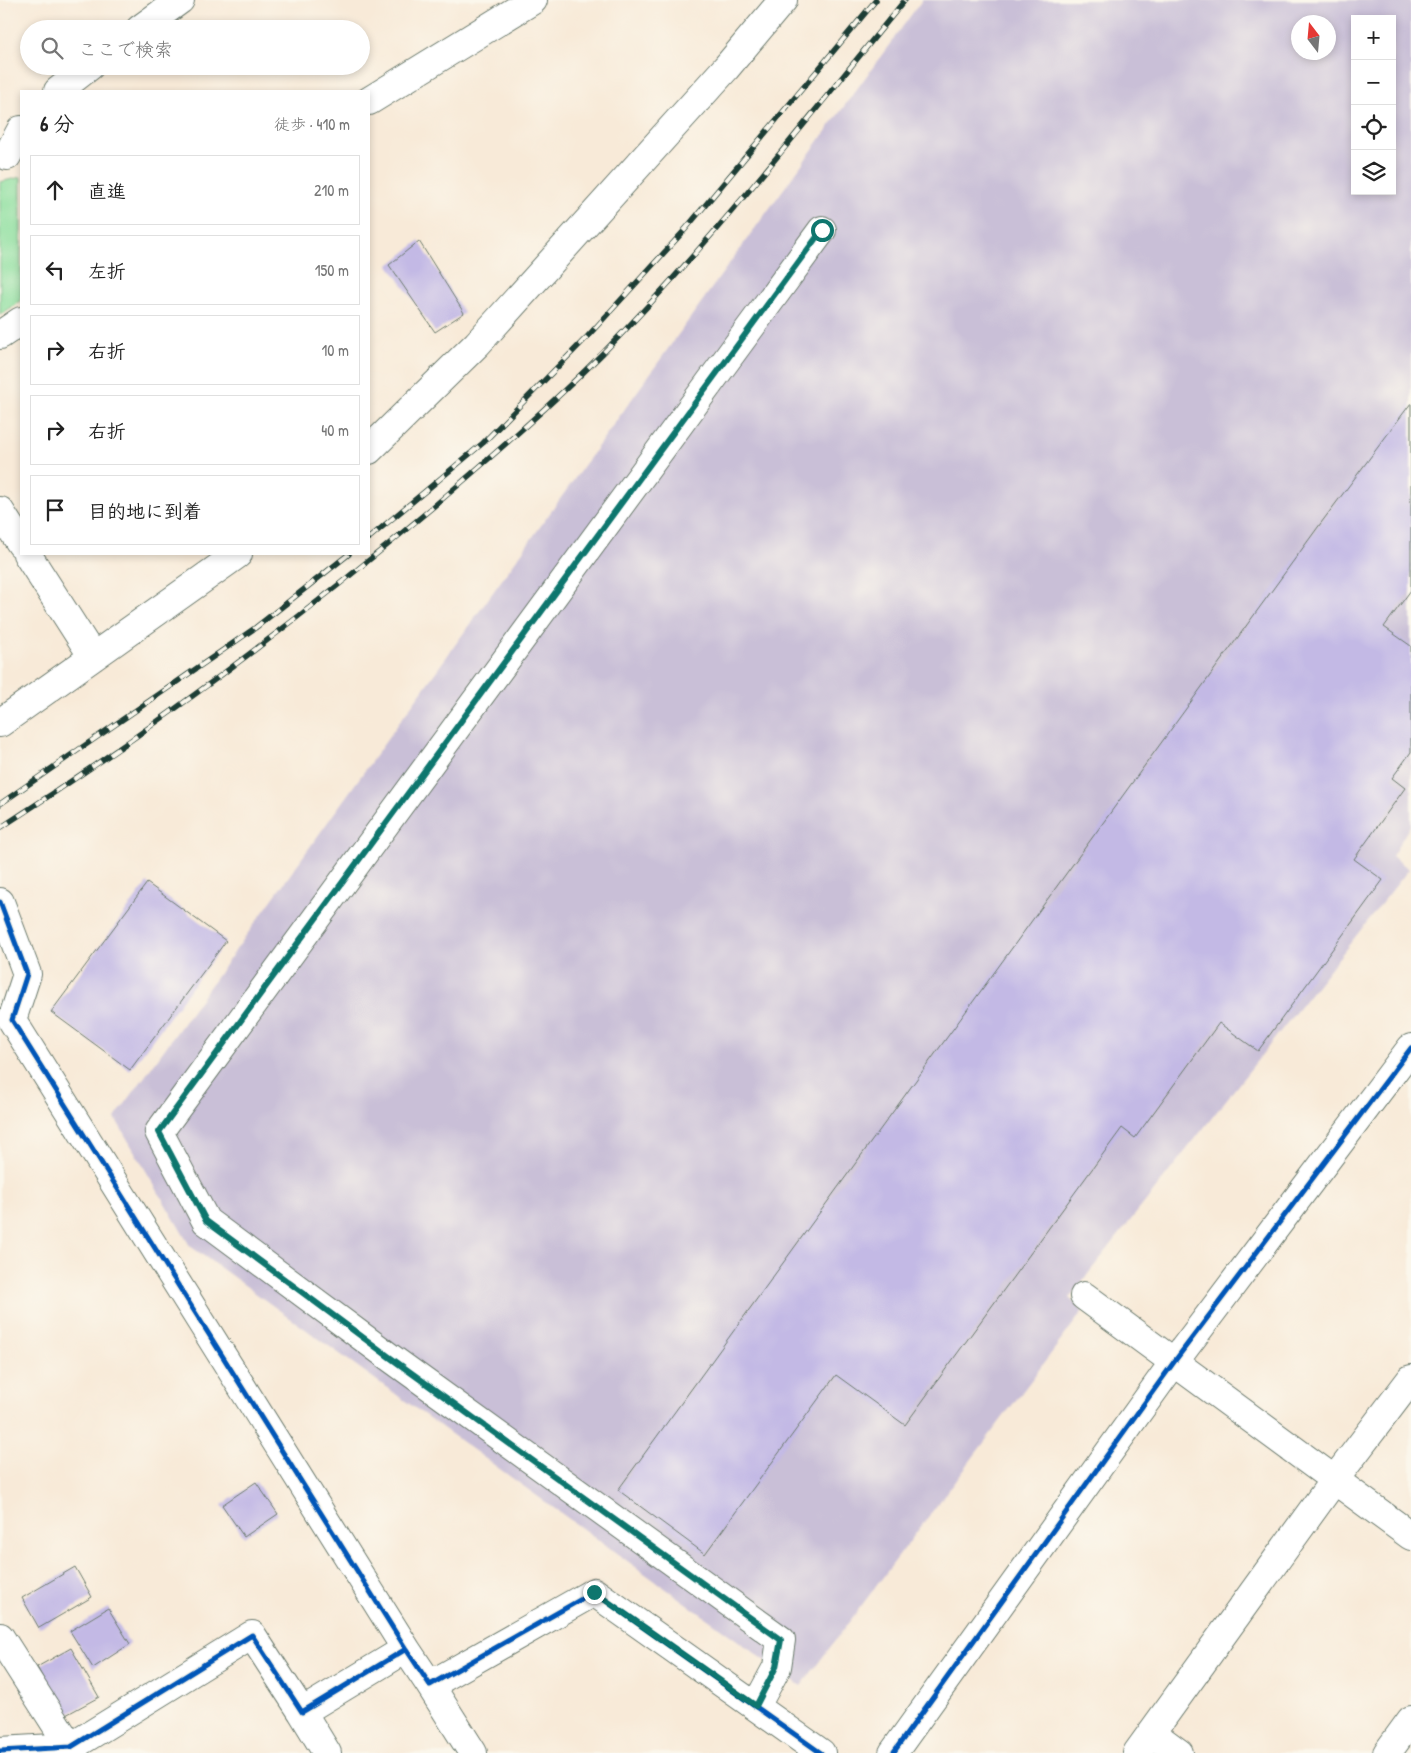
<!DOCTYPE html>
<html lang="ja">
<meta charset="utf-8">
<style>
body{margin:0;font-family:"Patrick Hand","Klee One",sans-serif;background:#f6f6f6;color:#222}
.controls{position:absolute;right:15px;top:15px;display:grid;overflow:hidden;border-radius:0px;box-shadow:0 2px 8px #0003}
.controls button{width:45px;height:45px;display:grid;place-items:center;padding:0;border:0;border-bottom:1px solid #e0e0e0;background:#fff;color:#222;font:25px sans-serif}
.compass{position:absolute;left:1291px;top:15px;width:45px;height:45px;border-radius:50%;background:#fff;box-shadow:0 2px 8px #0003;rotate:344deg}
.stop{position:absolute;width:15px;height:15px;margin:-11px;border:4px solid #0f766e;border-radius:50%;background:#fff}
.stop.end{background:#0f766e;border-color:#fff;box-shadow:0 1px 5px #0008}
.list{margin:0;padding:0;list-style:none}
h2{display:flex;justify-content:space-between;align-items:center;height:65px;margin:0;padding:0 20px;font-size:21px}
h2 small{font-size:16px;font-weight:400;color:#767676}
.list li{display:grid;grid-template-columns:32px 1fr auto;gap:15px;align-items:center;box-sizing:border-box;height:70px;margin:0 10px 10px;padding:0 10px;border:1px solid #e0e0e0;border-radius:0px}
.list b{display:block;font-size:19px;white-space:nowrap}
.list em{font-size:16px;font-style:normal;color:#767676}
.icon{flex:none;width:28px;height:28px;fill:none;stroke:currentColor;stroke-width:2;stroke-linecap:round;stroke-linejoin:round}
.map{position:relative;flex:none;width:1411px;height:1753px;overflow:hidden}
.search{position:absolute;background:#fff;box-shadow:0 2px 8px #0003;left:20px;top:20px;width:350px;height:55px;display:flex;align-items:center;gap:12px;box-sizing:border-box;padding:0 18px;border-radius:28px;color:#767676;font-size:19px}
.panel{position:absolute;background:#fff;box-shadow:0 2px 8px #0003;left:20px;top:90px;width:350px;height:465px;border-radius:0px}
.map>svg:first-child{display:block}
.industrial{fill:#c9bfd7;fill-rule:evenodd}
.green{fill:#8ddf9f;stroke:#568e6a}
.building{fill:#c3b9e5}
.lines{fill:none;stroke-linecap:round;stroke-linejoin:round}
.minor-casing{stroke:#6b7a6d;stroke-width:30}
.minor{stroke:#fff;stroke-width:28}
.rail-casing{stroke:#1f3d34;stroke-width:5.5}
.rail{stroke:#fbf7ec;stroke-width:4;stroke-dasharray:11;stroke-linecap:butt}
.cycleway-casing{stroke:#fbf7ec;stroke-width:8}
.cycleway{stroke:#0057b8;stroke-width:5}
.route{stroke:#0f766e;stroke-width:6}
</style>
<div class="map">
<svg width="1411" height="1753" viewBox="0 0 1411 1753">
<rect width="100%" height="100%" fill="#fbf7ec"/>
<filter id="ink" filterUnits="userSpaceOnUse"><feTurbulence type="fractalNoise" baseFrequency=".02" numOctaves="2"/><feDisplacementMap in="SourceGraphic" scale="10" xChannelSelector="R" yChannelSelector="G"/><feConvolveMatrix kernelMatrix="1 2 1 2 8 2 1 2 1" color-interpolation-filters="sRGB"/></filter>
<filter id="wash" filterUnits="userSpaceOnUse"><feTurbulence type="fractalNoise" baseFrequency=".0096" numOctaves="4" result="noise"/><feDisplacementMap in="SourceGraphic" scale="20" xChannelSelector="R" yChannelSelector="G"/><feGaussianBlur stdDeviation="1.12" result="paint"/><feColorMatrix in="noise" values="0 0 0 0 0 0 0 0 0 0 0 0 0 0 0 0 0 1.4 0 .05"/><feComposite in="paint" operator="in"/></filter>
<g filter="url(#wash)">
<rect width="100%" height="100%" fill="#f8ead8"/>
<!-- industrial -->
<path class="industrial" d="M922,0H1411V824L1392,856L1409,869L1069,1298L1083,1311L801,1686L190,1246L115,1118L734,257ZM1355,19H1392V191H1355ZM1298,22H1328V52H1298Z"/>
<!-- green -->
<path class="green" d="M21,177V301L0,315V182Z"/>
<g id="blocks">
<!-- building -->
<path class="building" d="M419,241L464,313L435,332L389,265Z
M1411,403V590L1384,627L1411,646V752L1392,778L1405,788L1354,859L1383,880L1258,1051L1219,1023L1135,1138L1122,1128L905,1425L836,1375L705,1554L618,1490L1321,523Z
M147,883L226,941L130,1070L51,1012Z
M256,1482L278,1514L244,1537L222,1505Z
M75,1567L92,1597L39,1628L22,1598Z
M108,1608L130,1644L93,1668L70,1631Z
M71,1648L99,1697L64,1716L37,1667Z"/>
</g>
</g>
<g filter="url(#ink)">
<use href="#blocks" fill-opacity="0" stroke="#6b7a6d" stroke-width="1"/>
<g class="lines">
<!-- minor casing -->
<g class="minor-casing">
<path id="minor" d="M140,29L180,0
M58,91L90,66
M369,101L533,0
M7,156L21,130
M0,335L21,321
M369,450L477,344L726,68L783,0
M0,511L21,544
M27,554L93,657
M0,723L238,554
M0,902L27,974L12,1020L406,1649
M1084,1296L1411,1536
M0,1637L74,1753
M430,1685L473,1753
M756,1706L777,1667L781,1640L388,1356L206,1221L159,1132L822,230
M302,1712L327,1753
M1152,1733L1179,1753
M0,1751L71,1747L252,1635L302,1712L406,1649L430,1685L594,1592L821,1753
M893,1753L1174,1362L1411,1048
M1137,1753L1335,1479L1411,1379
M1387,1753L1411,1720"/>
</g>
<!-- minor -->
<use href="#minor" class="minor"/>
<!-- rail casing -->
<g class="rail-casing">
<path id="rail" d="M369,538L483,443L586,338L683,232L876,0
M0,804L255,628L349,554
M0,828C151,731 296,623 433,507C491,457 549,407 603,353C711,243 807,120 905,0"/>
</g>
<!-- rail -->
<use href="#rail" class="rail"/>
<!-- cycleway casing -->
<g class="cycleway-casing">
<path id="cycleway" d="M0,902L27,974L12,1020L406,1649
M0,1751L71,1747L252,1635L302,1712L406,1649L430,1685L594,1592L821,1753
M893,1753L1174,1362L1411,1048"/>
</g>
<!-- cycleway -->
<use href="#cycleway" class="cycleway"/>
</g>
</g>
<g class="lines" filter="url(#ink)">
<!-- route -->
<path class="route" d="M594,1592L756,1706L776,1667L781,1640L388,1356L206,1221L159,1132L822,230"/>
</g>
</svg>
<div class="controls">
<button>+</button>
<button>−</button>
<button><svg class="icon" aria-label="locate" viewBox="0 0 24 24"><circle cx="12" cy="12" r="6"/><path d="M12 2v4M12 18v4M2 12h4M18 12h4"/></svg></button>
<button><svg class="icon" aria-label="layers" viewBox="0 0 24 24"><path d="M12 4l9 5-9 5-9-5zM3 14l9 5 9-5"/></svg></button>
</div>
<svg class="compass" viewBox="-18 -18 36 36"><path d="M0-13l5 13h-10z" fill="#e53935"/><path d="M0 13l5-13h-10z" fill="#767676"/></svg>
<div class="stop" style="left:822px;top:230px"></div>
<div class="stop end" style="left:594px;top:1592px"></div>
<div class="search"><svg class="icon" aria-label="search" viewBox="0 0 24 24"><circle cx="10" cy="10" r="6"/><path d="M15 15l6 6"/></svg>ここで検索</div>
<section class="panel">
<h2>6 分<small>徒歩 · 410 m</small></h2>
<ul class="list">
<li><svg class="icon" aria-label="ahead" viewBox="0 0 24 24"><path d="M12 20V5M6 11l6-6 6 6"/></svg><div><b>直進</b></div><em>210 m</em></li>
<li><svg class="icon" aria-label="left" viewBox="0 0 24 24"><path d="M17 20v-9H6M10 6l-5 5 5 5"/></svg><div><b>左折</b></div><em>150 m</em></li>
<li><svg class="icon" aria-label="right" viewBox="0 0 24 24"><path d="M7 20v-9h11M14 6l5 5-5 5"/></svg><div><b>右折</b></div><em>10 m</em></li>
<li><svg class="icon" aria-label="right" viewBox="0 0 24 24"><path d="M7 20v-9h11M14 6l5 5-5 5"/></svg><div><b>右折</b></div><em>40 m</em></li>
<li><svg class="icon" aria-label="arrive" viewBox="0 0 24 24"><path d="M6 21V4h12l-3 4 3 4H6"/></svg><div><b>目的地に到着</b></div></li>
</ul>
</section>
</div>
